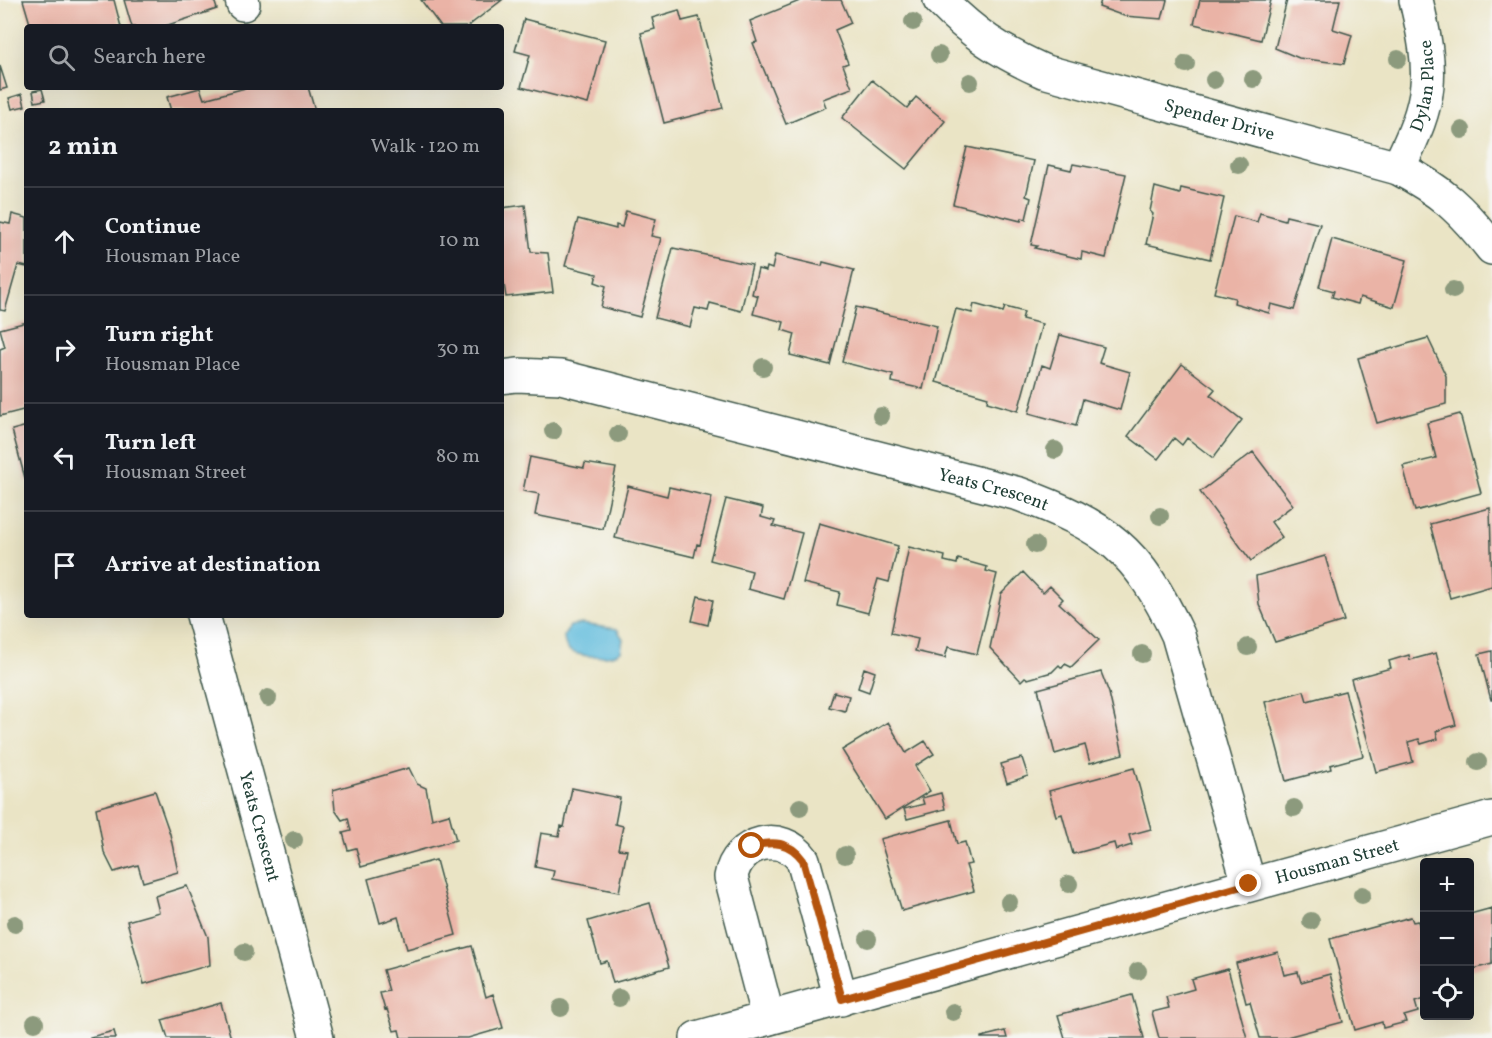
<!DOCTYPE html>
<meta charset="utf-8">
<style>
body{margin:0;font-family:Vollkorn,serif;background:#242831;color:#f1f3f6}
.controls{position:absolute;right:18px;bottom:18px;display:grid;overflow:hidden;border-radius:6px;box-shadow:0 6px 24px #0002}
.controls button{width:54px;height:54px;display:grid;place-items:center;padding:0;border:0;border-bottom:2px solid #363941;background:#171b24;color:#f1f3f6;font:30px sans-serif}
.stop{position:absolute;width:18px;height:18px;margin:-14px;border:4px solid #b45309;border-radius:50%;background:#fff}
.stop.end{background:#b45309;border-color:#fff;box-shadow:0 2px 6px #0008}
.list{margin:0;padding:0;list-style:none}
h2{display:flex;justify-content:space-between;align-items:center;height:78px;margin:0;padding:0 24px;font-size:26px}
h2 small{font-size:20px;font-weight:400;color:#9ea1a6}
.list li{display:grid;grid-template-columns:39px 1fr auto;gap:18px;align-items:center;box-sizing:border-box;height:108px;padding:0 24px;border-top:2px solid #363941}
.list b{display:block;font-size:22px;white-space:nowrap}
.list p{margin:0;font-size:20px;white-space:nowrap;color:#9ea1a6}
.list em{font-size:20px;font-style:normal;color:#9ea1a6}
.icon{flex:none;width:33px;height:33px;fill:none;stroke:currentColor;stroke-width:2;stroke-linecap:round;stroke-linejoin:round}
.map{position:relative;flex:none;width:1492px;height:1038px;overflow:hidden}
.search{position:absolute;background:#171b24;box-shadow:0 6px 24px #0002;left:24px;top:24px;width:480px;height:66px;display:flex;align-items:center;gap:15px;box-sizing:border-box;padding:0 21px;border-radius:6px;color:#9ea1a6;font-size:22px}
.panel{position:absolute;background:#171b24;box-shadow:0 6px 24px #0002;left:24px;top:108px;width:480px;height:510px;border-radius:6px}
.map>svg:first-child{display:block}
.water{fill:#5fbbdd;stroke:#3f7c88;stroke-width:1.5}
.building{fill:#eab3a6}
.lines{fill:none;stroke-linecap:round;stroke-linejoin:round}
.minor-casing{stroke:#3d564a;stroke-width:36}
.minor{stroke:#fff;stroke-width:33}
.tree{fill:#8c9a7d}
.route{stroke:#b45309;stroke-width:8}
.labels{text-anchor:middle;stroke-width:4.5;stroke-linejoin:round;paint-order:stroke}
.street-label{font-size:18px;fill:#1f3d34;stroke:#f6f6f2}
</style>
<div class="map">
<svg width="1492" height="1038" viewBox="0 0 1492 1038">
<rect width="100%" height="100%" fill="#f6f6f2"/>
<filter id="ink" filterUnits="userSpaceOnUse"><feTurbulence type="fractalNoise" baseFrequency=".0167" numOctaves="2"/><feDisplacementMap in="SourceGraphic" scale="12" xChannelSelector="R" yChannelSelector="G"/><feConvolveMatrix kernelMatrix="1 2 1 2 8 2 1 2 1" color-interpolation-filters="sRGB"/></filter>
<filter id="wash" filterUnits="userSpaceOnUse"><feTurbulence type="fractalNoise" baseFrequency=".008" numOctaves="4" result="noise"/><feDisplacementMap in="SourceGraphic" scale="24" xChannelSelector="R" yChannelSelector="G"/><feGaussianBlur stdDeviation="1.35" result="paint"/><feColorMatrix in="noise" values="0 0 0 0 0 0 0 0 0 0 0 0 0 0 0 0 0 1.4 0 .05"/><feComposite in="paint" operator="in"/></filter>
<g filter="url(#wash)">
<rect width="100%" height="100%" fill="#eae4c5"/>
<!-- water -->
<path class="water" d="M582,624L617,629L623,639L621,651C612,659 583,657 572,652C566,650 564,642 564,636L570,626Z"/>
<g id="blocks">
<!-- building -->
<path class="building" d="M23,0H114L121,27H31Z
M124,0H214L217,9L162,27H132Z
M421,0H502L467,27H441Z
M802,0H841L851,23L835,30L848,63L843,65L852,88L823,99L826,107L786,124L753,43L757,42L750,21Z
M1101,0H1167L1162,19L1124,16L1099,7Z
M1200,0H1271L1261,40L1194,24Z
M1287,0H1340L1333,29L1352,35L1344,64L1299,58L1275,48Z
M679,10L682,21L699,17L723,108L664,123L641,33L655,29L652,18Z
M524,19L605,40L588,104L521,87L530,55L515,51Z
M0,66L7,88L0,90Z
M872,80L907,108L916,97L945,121L906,169L842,118Z
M249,87H308L315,111H171L167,97L200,88L204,99Z
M42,89L45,100L35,102L33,91Z
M22,94L25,106L12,109L9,98Z
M967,147L1034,161L1026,196L1031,198L1026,219L1022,218L1021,221L953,204Z
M1073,164L1126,174L1106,258L1082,252L1081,259L1035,248L1037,246L1031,245L1049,165L1071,170Z
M1155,187L1180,194L1181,188L1224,198L1210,259L1146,244L1153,214L1150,211Z
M525,205L531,252L548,253L553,292L506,297L501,265V208Z
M626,211L656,219L651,236L661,238L640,317L601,307L606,286L595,282L597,274L565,266L578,219L616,229V225L622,227Z
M1260,213L1285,220L1286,216L1320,224L1294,310L1271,304L1269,313L1234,303L1235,298L1214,293L1234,216L1257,222Z
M12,214L27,218V267L18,265L5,311L0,310V222L10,224Z
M1332,239L1407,260L1394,307L1360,297L1358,304L1332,297L1334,291L1319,287Z
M673,248L752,265L741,311L710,303L708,311L695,308L690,327L655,318Z
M775,255L822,266L823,262L854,270L830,365L790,355L795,334L782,330L784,322L753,314L758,296L752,294L758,269L766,271L767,267L772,269Z
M974,304L1003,312L1005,307L1024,312L1022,319L1042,324L1018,411L987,402L988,397L936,382L956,309L972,313Z
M856,307L937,326L923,389L892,382L893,375L842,362Z
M27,322V409L0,416V349L5,347L0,329Z
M1060,335L1104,347L1099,363L1130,372L1120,410L1083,399L1076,426L1029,413L1042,365L1050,368Z
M1428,338L1446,376V404L1377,423L1358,358Z
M1182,364L1215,389L1210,395L1242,420L1213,458L1187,438L1182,445L1174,438L1158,459L1128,436Z
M1460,414L1481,493L1415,511L1403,466L1436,458L1427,423Z
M27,426V482H26L12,430Z
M1253,452L1293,505L1271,522L1282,537L1251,561L1200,492Z
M530,457L584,468L585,463L616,468L603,529L535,515L539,494L523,491Z
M628,486L667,496L669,487L712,497L700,545L697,544L694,557L615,538Z
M726,499L763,508L761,517L775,521L773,526L802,533L784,599L748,589L752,571L710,560Z
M1490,508L1492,586L1450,598L1430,524Z
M819,523L898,546L889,582L878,579L868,613L837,605L840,592L803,583Z
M909,547L945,556L944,561L957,564L958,559L987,567L986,571L997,574L977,654L948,647L945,658L915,651L918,639L891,633Z
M1325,556L1344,621L1275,642L1259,604L1256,576Z
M1023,572L1043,593L1050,586L1063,599L1059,603L1099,640L1071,667L1065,664L1062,668L1059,665L1052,672L1028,679L1025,677L1021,681L990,648L1001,594Z
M698,596L713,600L708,625L692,621Z
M1492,651V700H1491L1479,654Z
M1436,653L1456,725L1436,731L1438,739L1421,744L1419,739L1408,742L1413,762L1376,772L1351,679L1391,668L1389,661L1409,655L1410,660Z
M864,668L875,672L869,692L858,688Z
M1101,672L1109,693L1123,754L1090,763L1085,745L1055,754L1038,689Z
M1304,691L1307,701L1345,691L1363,756L1330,765L1331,769L1286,781L1265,702Z
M834,692L849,696L845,711L829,707Z
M888,722L906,753L925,741L934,754L915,766L930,791L885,819L842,750Z
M1022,758L1028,776L1007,783L1001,764Z
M409,768L417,784L426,788L432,819L449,814L456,840L361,867L356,848L348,850L343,833L351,831L348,818L342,820L335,810L333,790Z
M1134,768L1151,829L1129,835L1132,845L1116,850L1114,843L1073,854L1062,814L1056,816L1049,791Z
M572,788L620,798L615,824L623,826L618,849L627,850L619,892L552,879L554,871L535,867L541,833L559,836L561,826L564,827Z
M155,791L170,834L178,872L143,882L138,865L114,872L104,852L96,808Z
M941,793L945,809L907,819L904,809L924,804L922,798Z
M951,820L957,844L965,842L971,864L966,865L974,891L902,911L880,839Z
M436,860L456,935L407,949L398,917L380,923L368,879Z
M187,886L208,937L210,965L144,984L127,921L159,912L155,896Z
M650,903L669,967L613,983L607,961L600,963L588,921Z
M1492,908V964L1470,970V914Z
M1411,917L1413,922L1418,921L1424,946V999L1415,1002L1418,1012L1404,1016L1406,1022L1383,1028L1382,1022L1355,1030L1330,939Z
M472,946L486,997L493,994L503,1028L468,1038H401L399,1030L394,1031L387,1009L385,1010L380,993L389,991L383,970Z
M1278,952L1284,975L1298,972L1301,982L1330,974L1343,1022L1283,1038H1260L1250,1002L1246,1003L1236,963Z
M1228,969L1247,1038H1159L1152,1012L1169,1008L1166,997L1194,989L1191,979Z
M1132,995L1144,1038H1065L1058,1015Z
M221,1003L230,1035L233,1038H168L162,1020Z
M114,1031L116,1038H90V1037Z
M1005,1031L1007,1038H981V1037Z"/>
</g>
</g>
<g filter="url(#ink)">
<use href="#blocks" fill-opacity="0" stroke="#3d564a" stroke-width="1.5"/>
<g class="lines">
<!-- minor casing -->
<g class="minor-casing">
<g id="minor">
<path d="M242,0L243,4"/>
<path id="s1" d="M940,0C972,33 1000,52 1043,71L1398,168C1442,191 1461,209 1492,248"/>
<path id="s2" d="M1398,168C1433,98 1434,76 1416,0"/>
<path id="s3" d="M501,377L517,375L561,377L1019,494C1106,526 1138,549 1178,635L1249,884"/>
<path id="s4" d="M203,615L317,1038"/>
<path d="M768,1018L731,877C737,841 782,830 803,860L841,999"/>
<path id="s5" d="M697,1038L1492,818"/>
</g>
</g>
<!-- minor -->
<use href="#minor" class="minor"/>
</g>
<!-- trees -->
<g class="tree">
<circle cx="913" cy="22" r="9"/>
<circle cx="939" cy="55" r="9"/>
<circle cx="1398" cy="59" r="9"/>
<circle cx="1186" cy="64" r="9"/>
<circle cx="1253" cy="79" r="9"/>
<circle cx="1214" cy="80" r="9"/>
<circle cx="970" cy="82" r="9"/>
<circle cx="1462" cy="130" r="9"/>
<circle cx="1239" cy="165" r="9"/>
<circle cx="1453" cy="290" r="9"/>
<circle cx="763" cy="367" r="9"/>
<circle cx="881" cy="416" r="9"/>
<circle cx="553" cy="431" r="9"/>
<circle cx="618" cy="434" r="9"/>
<circle cx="1055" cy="450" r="9"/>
<circle cx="1160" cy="516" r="9"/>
<circle cx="1035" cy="545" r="9"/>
<circle cx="1248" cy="647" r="9"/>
<circle cx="1142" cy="654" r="9"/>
<circle cx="268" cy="698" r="9"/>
<circle cx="1478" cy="762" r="9"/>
<circle cx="800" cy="807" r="9"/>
<circle cx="1294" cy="808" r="9"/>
<circle cx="294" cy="840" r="9"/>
<circle cx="845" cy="855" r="9"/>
<circle cx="1069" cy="884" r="9"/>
<circle cx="1362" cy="895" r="9"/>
<circle cx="1009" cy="902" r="9"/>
<circle cx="1311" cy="921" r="9"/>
<circle cx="15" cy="924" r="9"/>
<circle cx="868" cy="939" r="9"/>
<circle cx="244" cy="952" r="9"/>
<circle cx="1138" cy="971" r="9"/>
<circle cx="619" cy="998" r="9"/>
<circle cx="561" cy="1008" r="9"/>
<circle cx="953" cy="1012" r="9"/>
<circle cx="35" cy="1023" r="9"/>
</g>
</g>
<g class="lines" filter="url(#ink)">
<!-- route -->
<path class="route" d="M752,846C773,841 789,841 803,860L842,999L1249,884"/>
</g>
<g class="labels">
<!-- street labels -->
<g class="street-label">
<text dy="6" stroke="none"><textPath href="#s2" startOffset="87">Dylan Place</textPath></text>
<text dy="6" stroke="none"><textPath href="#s1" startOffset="309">Spender Drive</textPath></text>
<text dy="6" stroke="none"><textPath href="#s3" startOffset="507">Yeats Crescent</textPath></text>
<text dy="6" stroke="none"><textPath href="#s4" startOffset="219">Yeats Crescent</textPath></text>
<text dy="6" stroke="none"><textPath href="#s5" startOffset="664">Housman Street</textPath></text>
</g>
</g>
</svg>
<div class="controls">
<button>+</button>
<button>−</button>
<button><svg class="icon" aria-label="locate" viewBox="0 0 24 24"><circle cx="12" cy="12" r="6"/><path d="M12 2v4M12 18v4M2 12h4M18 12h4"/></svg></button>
</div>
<div class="stop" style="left:752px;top:846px"></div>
<div class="stop end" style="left:1249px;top:884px"></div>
<div class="search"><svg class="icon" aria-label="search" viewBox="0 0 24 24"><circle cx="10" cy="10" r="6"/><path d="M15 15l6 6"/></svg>Search here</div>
<section class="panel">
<h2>2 min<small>Walk · 120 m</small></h2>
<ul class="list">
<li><svg class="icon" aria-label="ahead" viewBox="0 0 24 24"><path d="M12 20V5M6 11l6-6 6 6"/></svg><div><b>Continue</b><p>Housman Place</p></div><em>10 m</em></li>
<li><svg class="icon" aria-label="right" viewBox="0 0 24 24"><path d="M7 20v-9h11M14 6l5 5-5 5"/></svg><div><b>Turn right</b><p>Housman Place</p></div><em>30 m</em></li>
<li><svg class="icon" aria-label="left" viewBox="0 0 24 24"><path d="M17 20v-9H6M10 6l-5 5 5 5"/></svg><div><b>Turn left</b><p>Housman Street</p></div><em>80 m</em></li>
<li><svg class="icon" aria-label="arrive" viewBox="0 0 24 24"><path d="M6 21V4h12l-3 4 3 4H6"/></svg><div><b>Arrive at destination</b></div></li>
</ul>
</section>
</div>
